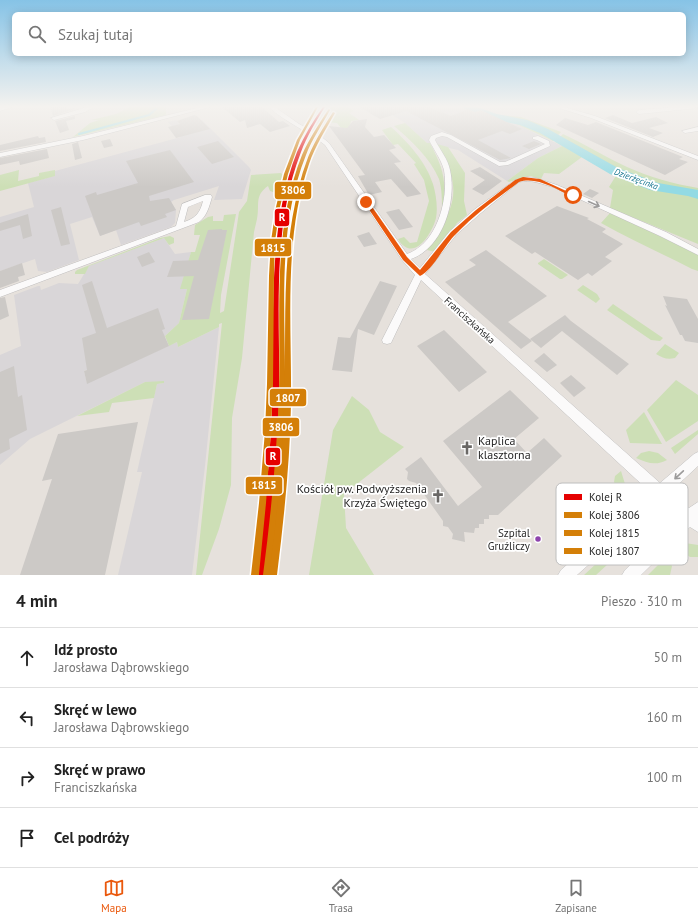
<!DOCTYPE html>
<html lang="pl">
<meta charset="utf-8">
<style>
body{margin:0;font-family:"PT Sans",sans-serif;background:#f6f6f6;color:#222}
.stop{position:absolute;width:12px;height:12px;margin:-9px;border:3px solid #ea580c;border-radius:50%;background:#fff}
.stop.end{background:#ea580c;border-color:#fff;box-shadow:0 1px 4px #0008}
.list{margin:0;padding:0;list-style:none}
h2{display:flex;justify-content:space-between;align-items:center;height:52px;margin:0;padding:0 16px;font-size:17px}
h2 small{font-size:13px;font-weight:400;color:#767676}
.list li{display:grid;grid-template-columns:26px 1fr auto;gap:12px;align-items:center;box-sizing:border-box;height:60px;padding:0 16px;border-top:1px solid #e0e0e0}
.list b{display:block;font-size:15px;white-space:nowrap}
.list p{margin:0;font-size:13px;white-space:nowrap;color:#767676}
.list em{font-size:13px;font-style:normal;color:#767676}
.icon{flex:none;width:22px;height:22px;fill:none;stroke:currentColor;stroke-width:2;stroke-linecap:round;stroke-linejoin:round}
.map{position:relative;flex:none;width:698px;height:575px;overflow:hidden}
.search{position:absolute;background:#fff;box-shadow:0 2px 10px #0003;left:12px;right:12px;top:12px;height:44px;display:flex;align-items:center;gap:10px;box-sizing:border-box;padding:0 14px;border-radius:6px;color:#767676;font-size:15px}
.sheet{height:292px;background:#fff}
nav{display:flex;justify-content:space-around;align-items:center;box-sizing:border-box;height:56px;border-top:1px solid #e0e0e0;background:#fff;font-size:11px;color:#767676}
nav a{display:grid;justify-items:center;gap:2px}
nav .on{color:#ea580c}
.map>svg:first-child{display:block}
.industrial{fill:#d9d6d8}
.green{fill:#cddfb6}
.lines{fill:none;stroke-linecap:round;stroke-linejoin:round}
.stream{stroke:#93dae4;stroke-width:2}
.river{fill:#93dae4;fill-rule:evenodd}
.building{fill:#ccc9c6}
.minor-casing{stroke:#bfbebe;stroke-width:1}
.minor{fill:#fbfafa;fill-rule:evenodd}
.rail-1-casing{stroke:#fff;stroke-width:3}
.rail-2-casing{stroke:#fff;stroke-width:3}
.rail-3-casing{stroke:#fff;stroke-width:3}
.rail-4-casing{stroke:#fff;stroke-width:3}
.rail-1{fill:#e50000;fill-rule:evenodd}
.rail-2{fill:#d47f08;fill-rule:evenodd}
.rail-3{fill:#d47f08;fill-rule:evenodd}
.rail-4{fill:#d47f08;fill-rule:evenodd}
.oneway{stroke:#9c9b9b}
.route{fill:#ea580c}
.bus-dot{fill:#8e44ad;stroke:#fff;stroke-width:1.5}
.labels{text-anchor:middle;stroke-width:3.5;stroke-linejoin:round;paint-order:stroke}
.far-water-label{font-size:9px;font-style:italic;fill:#13748f;stroke:#fff}
.street-label{font-size:10px;fill:#272727;stroke:#fff}
.near-bus-label{font-size:11px;fill:#272727;stroke:#fff;text-anchor:end}
.near-poi-label{font-size:12px;fill:#272727;stroke:#fff;text-anchor:start}
.key{fill:#fff;stroke:#bebebe;stroke-width:1}
.key-label{font-size:11px;fill:#272727}
.line-badge{stroke:#fff;stroke-width:1.5}
.badge-label{font-size:11px;text-anchor:middle;font-weight:bold;fill:#fff}
</style>
<div class="map">
<svg width="698" height="575" viewBox="0 0 698 575">
<rect width="100%" height="100%" fill="#e6e1dc"/>
<!-- industrial -->
<path class="industrial" d="M380,107H465L494,120L512,122L562,146L538,158L507,181L458,150L427,143L405,123Z
M176,120L180,125L202,120L249,167L251,170L242,199L214,200L219,186L174,200L171,202L176,210L175,223L171,227L121,245L116,230L100,236L92,217L70,224L79,260L47,272L38,271L35,259L0,271V217L34,207L28,183L54,176L55,171L181,137L168,122Z
M164,238L175,254L191,252L181,289H187L179,323L165,336L84,371L87,383L177,342L178,347L219,327L205,466L192,575H118L142,472H137L157,384L164,383L145,382L30,439L0,465V355L21,346L14,295L38,286H40L41,290L59,283L78,284L89,266Z"/>
<!-- green -->
<path class="green" d="M130,107H166V115L73,137L90,123L99,120H91L116,114Z
M329,107H336L320,133L315,129Z
M337,107H348L354,111L349,113L359,120L351,121L350,125L354,128L342,129L337,123L328,122Z
M476,107L491,114L521,117L561,132L553,141L512,122L494,120L469,109Z
M405,123L427,143H430C444,170 447,181 442,210C442,200 442,189 439,179C430,158 411,140 394,126Z
M391,127C408,142 426,162 433,184C436,194 438,208 436,218C432,234 413,264 398,239L404,237L410,243L417,242L429,201L424,180L414,164L416,163L398,144L393,145L382,130Z
M563,134C585,144 605,157 627,167C649,177 674,184 698,188V244L610,208L613,190L609,187L617,174L605,170L582,157L559,174L544,173L541,179L530,176L524,177L509,182L507,181L538,158L562,146L555,142Z
M437,144L448,147L465,173L464,201L467,215L457,223L435,252L427,250C429,246 433,242 436,237C459,198 459,184 437,144Z
M19,170L18,181L39,176V173L55,170V176L0,191V175Z
M281,173L283,175L276,193L270,191L268,186C254,196 260,204 257,219C256,223 255,228 254,232L242,358L232,418L231,485L219,529L202,575H196L222,323L219,324V327L178,347L177,342L169,346L165,336L179,323L187,289H180L191,252H195L200,235H194L195,225L208,217L213,216V221H223L224,215L236,214L221,295L220,313L224,311L239,212L247,201L251,175Z
M610,213L698,254V271L692,269C661,253 631,240 601,223Z
M170,236L174,238V243L169,245L164,238L89,266L85,274H75V272L77,270L160,238Z
M544,259L568,275L562,279H560L538,264V263Z
M583,285L597,294L600,299L596,303L577,290Z
M613,304L663,338L660,341L651,340L607,310Z
M665,344L679,353L675,358C667,360 663,358 656,354Z
M676,380L698,395V421L666,442L647,410Z
M164,381V383L157,384L154,398L112,403L109,412L77,416L145,382Z
M352,396L369,410L380,432L404,447L344,494L346,528L374,575H309L333,430Z
M644,412L662,444L630,443L626,430Z
M698,430V434L675,454L671,448Z
M649,451L658,453L667,460C656,466 647,463 636,458L641,453Z
M621,471L625,484L623,498L614,482L615,476Z
M637,526L643,532L596,575H584Z
M685,543L698,545V557H690L675,546Z
M667,556L672,566L670,575H648Z"/>
<g class="lines">
<!-- stream -->
<path class="stream" d="M79,134L149,115L156,109"/>
<!-- river -->
<path class="river" d="M463,107H477L497,114L527,120L548,129L618,168L658,183L698,190V199L688,196L650,190L610,174L540,133L520,125L491,119L465,109Z"/>
</g>
<!-- building -->
<path class="building" d="M50,107H66V109L75,108V109L53,116Z
M222,107H262L279,122L283,121L290,126L270,132L260,124L247,128L245,120L240,122Z
M359,107H429L451,116L468,109L475,112L481,110L522,129L510,134L502,131L478,140L511,158L500,160L406,111L380,119Z
M194,115L197,116L210,129L176,138L168,127L180,124L177,121Z
M613,115L632,123L656,117L668,123L649,128L663,133L653,137L605,118Z
M75,116V119L66,121L69,130L60,133L55,121Z
M565,118L588,125L596,122L683,157L679,159L688,162L665,175L556,125Z
M367,119L365,127L374,137L384,135L396,148L389,150L401,162L394,163L421,194L407,197L391,179L375,182L382,192L369,195L358,176L365,175L329,126L347,128L353,121Z
M38,136L39,138L45,137L46,142L0,151V145Z
M110,139L113,146L104,148L101,141Z
M218,141L234,157L212,164L197,147Z
M534,141L541,144L529,149L522,146Z
M78,142L82,158L75,160L72,144Z
M47,149L49,158L20,165L19,161L0,165V158Z
M170,150L194,182L149,196L150,201L169,198L176,210L165,214L167,217L141,226L139,222L100,236L85,196L96,192L97,195L138,183L126,161Z
M480,167L502,181L483,195L472,189L485,180L470,171Z
M590,189L599,193L592,198L583,194Z
M557,206L589,218L587,219L606,229L602,232L623,244L605,257L612,261L592,276L588,273L578,280L535,252L532,254L505,236Z
M61,207L70,244L61,246L51,210Z
M399,209L413,227L399,230L386,212Z
M28,214L32,236L23,239L20,225L0,231V223Z
M222,229V230H227L209,319L182,320L194,276L167,277L173,261L198,260L208,230Z
M369,232L377,244L364,247L357,236Z
M486,250L547,296L508,322L532,341L521,349L445,282L476,265L469,260Z
M149,252L155,262L142,267L137,257Z
M22,263L25,275L18,277L19,281L0,288V271Z
M92,281L107,328L158,308L165,329L162,330L169,346L87,384L84,371L87,370L82,338L96,333L82,285Z
M380,281L397,286L374,335L358,329L352,372L332,370L338,337L350,338Z
M663,296L687,299L698,319V343L685,341L682,335H680L665,305L667,306Z
M5,297L9,316L0,320V298Z
M565,315L571,321L629,364L617,375L562,331L541,348L530,339Z
M444,330L487,372L459,392L417,346Z
M544,353L557,365L547,372L534,361Z
M14,366L18,397L22,395L27,430L9,439L10,449L0,454V372Z
M571,375L586,388L574,397L560,383Z
M510,390L539,418L514,439L527,453L544,438L562,456L498,515H489V519H484V524H479V528H475L474,533L464,532L465,542L452,539L453,534L448,527L443,526V521L416,483L409,481L407,479L408,472L405,469L421,457L458,506L482,487L443,441Z
M138,422L105,575H20L52,479L42,481L58,434Z"/>
<g class="lines">
<!-- minor casing -->
<g class="minor-casing">
<path id="minor" d="M0,107H12L0,111Z
M87,107H94L85,112L54,120L51,118Z
M201,107H210L83,140L0,157V153L83,136Z
M269,107H275L299,124L318,134L329,143L407,254C437,244 449,199 444,170C441,159 434,150 429,140L431,136L442,132L451,135L500,162H505L545,144L537,140L533,139V137L538,136L549,141L550,146L508,165L499,166L447,137L442,136L436,138L435,140C440,150 448,159 450,170C457,201 443,248 411,259L420,268L450,231L475,209L515,180L527,177L536,178L557,185L666,232L698,249V255L660,236L553,187C541,184 531,179 519,182L481,213L456,235L425,274L660,483L694,454L698,452V466L670,492L689,508L698,502V532L690,527L641,575H622L625,570L679,518L660,501L577,575H558L561,570L650,492L421,280L391,343L387,344L383,343L382,340L415,275L402,260L325,145C308,131 286,123 269,107Z
M556,107H564L595,116L698,156V160L591,118Z
M679,107L698,108L639,114L636,112L639,110Z
M698,127V131L685,133L682,131Z
M205,195H211L212,197C209,207 207,216 199,222L0,297V290L176,226L182,204ZM203,201C200,213 196,218 184,222L188,207Z"/>
</g>
<!-- minor -->
<use href="#minor" class="minor"/>
<!-- rail-1 casing -->
<g class="rail-1-casing">
<path id="rail-1" d="M323,107H325C316,121 307,136 301,152C270,231 281,323 279,406C277,463 272,519 265,575H257C264,519 270,463 272,406C275,324 266,230 297,152C304,136 313,121 323,107Z"/>
</g>
<!-- rail-2 casing -->
<g class="rail-2-casing">
<path id="rail-2" d="M329,109L330,110C322,125 312,139 306,155C276,230 286,313 285,391C284,453 279,514 271,575H263C271,514 277,453 279,391C281,312 272,230 302,155C309,139 319,124 328,110Z"/>
</g>
<!-- rail-3 casing -->
<g class="rail-3-casing">
<path id="rail-3" d="M316,107H318L300,140L288,174L280,207L275,241L274,276L273,384L271,431L266,503L259,574V575H251L259,503L265,431L267,384L269,276L271,241L276,207L284,174L297,140Z"/>
</g>
<!-- rail-4 casing -->
<g class="rail-4-casing">
<path id="rail-4" d="M333,112L335,113C326,129 315,146 309,164C283,238 292,326 291,404C290,461 284,518 277,575H269C277,519 282,463 284,406C287,339 281,270 295,204C298,190 301,176 306,163C312,145 323,128 333,112Z"/>
</g>
<!-- rail-1 -->
<use href="#rail-1" class="rail-1"/>
<!-- rail-2 -->
<use href="#rail-2" class="rail-2"/>
<!-- rail-3 -->
<use href="#rail-3" class="rail-3"/>
<!-- rail-4 -->
<use href="#rail-4" class="rail-4"/>
</g>
<!-- one-way arrows -->
<defs><path id="oneway-shaft" d="M-6 0H5M1.5-3L5.5 0L1.5 3" fill="none" stroke-width="1.6" stroke-linecap="round" stroke-linejoin="round"/></defs>
<g class="oneway">
<use href="#oneway-shaft" transform="translate(594 204) rotate(24)"/>
<use href="#oneway-shaft" transform="translate(679 475) rotate(137)"/>
</g>
<!-- sky -->
<linearGradient id="sky" x2="0" y2="1"><stop stop-color="#86c3e6"/><stop offset="0.57" stop-color="#f4f2ef"/><stop offset="1" stop-color="#f4f2ef" stop-opacity="0"/></linearGradient>
<rect width="698" height="187" fill="url(#sky)"/>
<!-- route -->
<path class="route" d="M523,177L540,179L575,195L571,196C556,189 536,176 519,182C498,198 475,214 456,234C445,244 433,270 420,276L403,260L364,202L368,201L407,257L420,270L451,232L476,210L515,180Z"/>
<!-- icons -->
<defs>
<g id="church-bare" transform="scale(1.08)"><path d="M-1.2-6h2.4v3.5h3.3v2.4h-3.3V6h-2.4V-.1h-3.3v-2.4h3.3Z" fill="#6a6866" stroke="#fff" stroke-width="2.5" paint-order="stroke"/></g>
</defs>
<g fill-rule="evenodd">
<use href="#church-bare" x="467" y="448"/>
<use href="#church-bare" x="438" y="496"/>
</g>
<!-- markers -->
<circle class="bus-dot" cx="538" cy="539" r="3.5"/>
<g class="labels">
<!-- far-water labels -->
<g class="far-water-label">
<text transform="translate(636 179) rotate(20)" y="3">Dzierżęcinka</text>
</g>
<!-- street labels -->
<g class="street-label">
<text transform="translate(470 320) rotate(42)" y="4">Franciszkańska</text>
</g>
<!-- near-bus labels -->
<g class="near-bus-label">
<text x="530" y="537">Szpital<tspan x="530" dy="13">Gruźliczy</tspan></text>
</g>
<!-- near-poi labels -->
<g class="near-poi-label">
<text x="478" y="445">Kaplica<tspan x="478" dy="14">klasztorna</tspan></text>
<text x="427" y="493" text-anchor="end">Kościół pw. Podwyższenia<tspan x="427" dy="14">Krzyża Świętego</tspan></text>
</g>
</g>
<!-- legend -->
<rect x="556" y="483" width="132" height="82" rx="6" class="key"/>
<rect x="564" y="494" width="18" height="6" fill="#e50000"/>
<rect x="564" y="512" width="18" height="6" fill="#d47f08"/>
<rect x="564" y="530" width="18" height="6" fill="#d47f08"/>
<rect x="564" y="548" width="18" height="6" fill="#d47f08"/>
<g class="key-label">
<text x="589" y="501">Kolej R</text>
<text x="589" y="519">Kolej 3806</text>
<text x="589" y="537">Kolej 1815</text>
<text x="589" y="555">Kolej 1807</text>
</g>
<g class="line-badge">
<rect x="274" y="181" width="38" height="19" rx="4" fill="#d47f08"/>
<rect x="274" y="208" width="16" height="19" rx="4" fill="#e50000"/>
<rect x="254" y="238" width="38" height="19" rx="4" fill="#d47f08"/>
<rect x="269" y="388" width="38" height="19" rx="4" fill="#d47f08"/>
<rect x="262" y="417" width="38" height="20" rx="4" fill="#d47f08"/>
<rect x="265" y="447" width="16" height="19" rx="4" fill="#e50000"/>
<rect x="245" y="476" width="38" height="19" rx="4" fill="#d47f08"/>
</g>
<g class="badge-label">
<text x="293" y="194">3806</text>
<text x="282" y="221">R</text>
<text x="273" y="252">1815</text>
<text x="288" y="402">1807</text>
<text x="281" y="431">3806</text>
<text x="273" y="460">R</text>
<text x="264" y="489">1815</text>
</g>
</svg>
<div class="stop" style="left:573px;top:195px"></div>
<div class="stop end" style="left:366px;top:202px"></div>
<div class="search"><svg class="icon" aria-label="search" viewBox="0 0 24 24"><circle cx="10" cy="10" r="6"/><path d="M15 15l6 6"/></svg>Szukaj tutaj</div>
</div>
<section class="sheet">
<h2>4 min<small>Pieszo · 310 m</small></h2>
<ul class="list">
<li><svg class="icon" aria-label="ahead" viewBox="0 0 24 24"><path d="M12 20V5M6 11l6-6 6 6"/></svg><div><b>Idź prosto</b><p>Jarosława Dąbrowskiego</p></div><em>50 m</em></li>
<li><svg class="icon" aria-label="left" viewBox="0 0 24 24"><path d="M17 20v-9H6M10 6l-5 5 5 5"/></svg><div><b>Skręć w lewo</b><p>Jarosława Dąbrowskiego</p></div><em>160 m</em></li>
<li><svg class="icon" aria-label="right" viewBox="0 0 24 24"><path d="M7 20v-9h11M14 6l5 5-5 5"/></svg><div><b>Skręć w prawo</b><p>Franciszkańska</p></div><em>100 m</em></li>
<li><svg class="icon" aria-label="arrive" viewBox="0 0 24 24"><path d="M6 21V4h12l-3 4 3 4H6"/></svg><div><b>Cel podróży</b></div></li>
</ul>
</section>
<nav>
<a class="on"><svg class="icon" aria-label="map" viewBox="0 0 24 24"><path d="M3 6l6-2 6 2 6-2v14l-6 2-6-2-6 2zM9 4v14M15 6v14"/></svg>Mapa</a>
<a><svg class="icon" aria-label="directions" viewBox="0 0 24 24"><path d="M12 3l9 9-9 9-9-9zM9 14v-3h6M13 9l2 2-2 2"/></svg>Trasa</a>
<a><svg class="icon" aria-label="saved" viewBox="0 0 24 24"><path d="M7 4h10v16l-5-4-5 4z"/></svg>Zapisane</a>
</nav>
